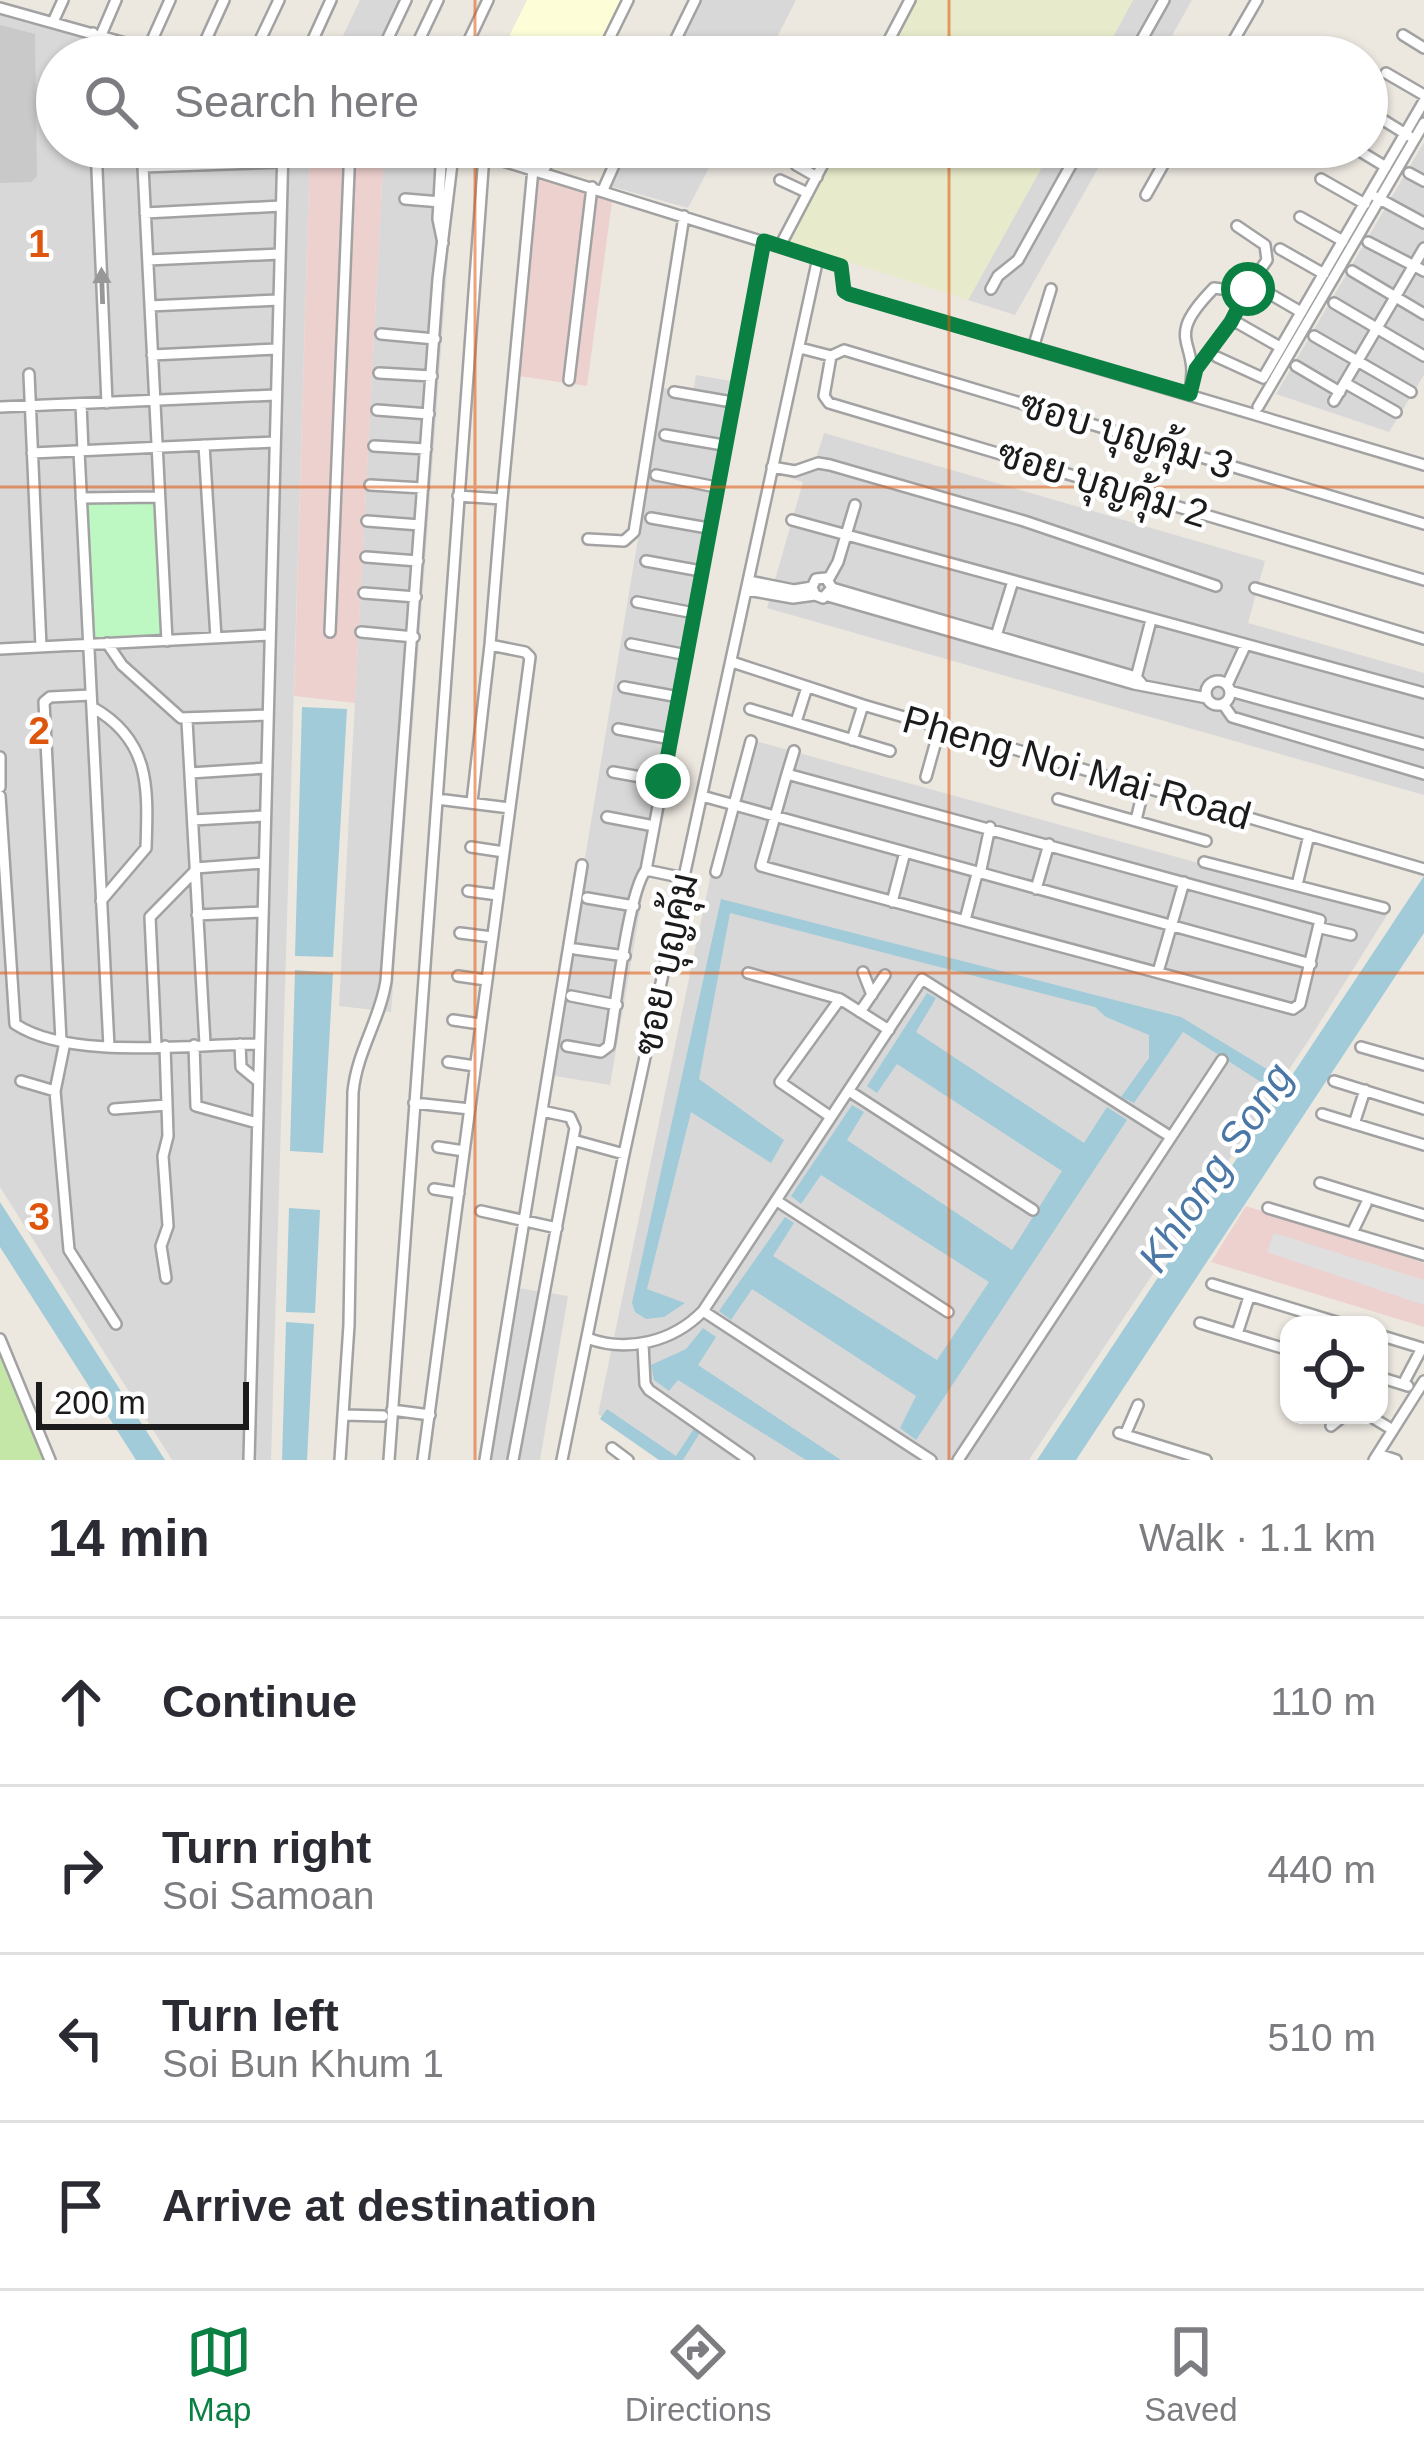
<!DOCTYPE html>
<meta charset="utf-8">
<style>
body{margin:0;font-family:Arial,Sarabun,sans-serif;background:#f7f7f7;color:#2b2b33}
.controls{position:absolute;right:36px;bottom:36px;display:grid;overflow:hidden;border-radius:24px;box-shadow:0 3px 9px #0004}
.controls button{width:108px;height:108px;display:grid;place-items:center;padding:0;border:0;border-bottom:3px solid #e1e1e2;background:#fff;color:#2b2b33;font:60px sans-serif}
.scale{position:absolute;left:36px;bottom:30px;width:213px;box-sizing:border-box;padding-left:12px;border:6px solid #1b1b1b;border-top:0;font-size:33px;line-height:42px;white-space:nowrap;color:#1b1b1b;-webkit-text-stroke:9px #fff;paint-order:stroke}
.stop{position:absolute;width:36px;height:36px;margin:-27px;border:9px solid #0b8043;border-radius:50%;background:#fff}
.stop.end{background:#0b8043;border-color:#fff;box-shadow:0 3px 12px #0008}
.list{margin:0;padding:0;list-style:none}
h2{display:flex;justify-content:space-between;align-items:center;height:156px;margin:0;padding:0 48px;font-size:51px}
h2 small{font-size:39px;font-weight:400;color:#7c7c81}
.list li{display:grid;grid-template-columns:78px 1fr auto;gap:36px;align-items:center;box-sizing:border-box;height:168px;padding:0 48px;border-top:3px solid #e1e1e2}
.list b{display:block;font-size:45px;white-space:nowrap}
.list p{margin:0;font-size:39px;white-space:nowrap;color:#7c7c81}
.list em{font-size:39px;font-style:normal;color:#7c7c81}
.icon{flex:none;width:66px;height:66px;fill:none;stroke:currentColor;stroke-width:2;stroke-linecap:round;stroke-linejoin:round}
.map{position:relative;flex:none;width:1424px;height:1460px;overflow:hidden}
.search{position:absolute;background:#fff;box-shadow:0 3px 9px #0004;left:36px;right:36px;top:36px;height:132px;display:flex;align-items:center;gap:30px;box-sizing:border-box;padding:0 42px;border-radius:66px;color:#7c7c81;font-size:45px}
.sheet{height:828px;background:#fff}
nav{display:flex;justify-content:space-around;align-items:center;box-sizing:border-box;height:168px;border-top:3px solid #e1e1e2;background:#fff;font-size:33px;color:#7c7c81}
nav a{display:grid;justify-items:center;gap:6px}
nav .on{color:#0b8043}
.map>svg:first-child{display:block}
.residential{fill:#d9d8d8}
.commercial{fill:#edd1cf}
.education{fill:#fdfed8}
.religious{fill:#c9c9c9}
.farmland{fill:#e8ebcb}
.grass{fill:#c4e6a7}
.park{fill:#bdf7c2}
.parking{fill:#dfdfdf}
.water{fill:#a1cbd9}
.lines{fill:none;stroke-linecap:round;stroke-linejoin:round}
.minor-casing{stroke:#a2a2a2;stroke-width:14}
.minor{stroke:#fff;stroke-width:9}
.oneway{fill:#989898}
.route{stroke:#0b8043;stroke-width:15}
.grid{fill:none;stroke:#de560d;stroke-width:3;stroke-opacity:0.55}
.labels{text-anchor:middle;stroke-width:9;stroke-linejoin:round;paint-order:stroke}
.street-label{font-size:39px;fill:#1b1b1b;stroke:#fff}
.water-label{font-size:42px;font-style:italic;fill:#4b77a6;stroke:#fff}
.grid-label{font-size:39px;text-anchor:middle;font-weight:bold;fill:#de560d;stroke:#fff;stroke-width:9;stroke-linejoin:round;paint-order:stroke}
</style>
<div class="map">
<svg width="1424" height="1460" viewBox="0 0 1424 1460">
<rect width="100%" height="100%" fill="#ece8e0"/>
<!-- residential -->
<path class="residential" d="M360,0H410L382,57H333Z
M692,0H796L767,57H663Z
M1133,0H1192L1160,57H1102Z
M0,12L157,57H57V147H310L271,1460H172L0,1187Z
M1424,142V375L1389,432L1276,394Z
M384,147H437L456,152L391,1012L339,1006Z
M617,147H720L688,208L599,183Z
M1053,147H1110L1015,315L968,300Z
M696,375L731,381L610,1085L549,1075L663,388L693,393Z
M824,433L1265,561L1248,623L1424,673V795L767,608L803,482L778,474L781,463L799,469L816,459Z
M748,739L1387,915L1312,1035L1029,1460H665L598,1414L710,878Z
M518,1288L568,1296L540,1460H490Z"/>
<!-- commercial -->
<path class="commercial" d="M310,147H384L355,703L294,696Z
M537,177L612,202L587,386L518,376Z
M1246,1206L1424,1263V1327L1211,1262Z"/>
<!-- education -->
<path class="education" d="M527,0H624L596,57H499Z
M147,147H254L255,160L148,165Z"/>
<!-- religious -->
<path class="religious" d="M0,25L35,34L37,176L31,182L0,183Z"/>
<!-- farmland -->
<path class="farmland" d="M917,0H1133L1102,57H887Z
M839,147H1053L968,300L788,243Z"/>
<!-- grass -->
<path class="grass" d="M0,1345L48,1460H0Z"/>
<!-- park -->
<path class="park" d="M158,501L165,638L89,643L79,505Z"/>
<!-- parking -->
<path class="parking" d="M1274,1233L1424,1280V1305L1267,1252Z"/>
<!-- water -->
<path class="water" d="M302,707L347,709L333,957L295,956Z
M1424,876V933L1076,1460H1037Z
M721,899L1181,1017L1270,1071L1264,1084L1183,1032L1134,1103L1121,1097L1149,1058V1035L1106,1017L1095,1007L730,913L699,1079L784,1140L771,1163L691,1112L647,1289L685,1303L664,1317L646,1319L635,1312L632,1303Z
M295,970L333,973L323,1153L290,1151Z
M927,993L936,998L916,1032L1084,1143L1107,1107L1127,1120L916,1440L900,1428L916,1396L752,1289L731,1320L719,1311L785,1217L794,1223L773,1256L937,1360L989,1282L821,1175L801,1204L791,1196L852,1105L864,1112L847,1140L1012,1250L1062,1171L897,1064L877,1093L867,1086Z
M0,1202L165,1460H136L0,1247Z
M289,1208L320,1210L315,1313L286,1312Z
M286,1322L314,1324L307,1460H282Z
M703,1328L716,1337L698,1365L841,1460H806L678,1380L669,1391L654,1380L651,1365L686,1349Z
M607,1409L676,1456L695,1427L701,1431L683,1460H659L600,1419Z"/>
<g class="lines">
<!-- minor casing -->
<g class="minor-casing">
<path id="minor" d="M0,8L175,57
M53,22L63,0
M101,35L116,0
M1403,35L1424,48
M148,49L170,0
M93,57V33
M198,57L224,0
M252,57L279,0
M305,57L331,0
M379,57L406,0
M411,57L438,0
M461,57L488,0
M600,57L628,0
M667,57L695,0
M880,57L910,0
M1132,57L1164,0
M1224,57L1257,0
M1386,73L1424,95
M1367,110L1409,136
M96,147L107,403
M142,147L167,641
M442,147L438,219L443,243
M458,147L841,266L844,291L849,294L1424,465
M794,147L825,160
M1353,147L1386,167
M796,165L817,177
M143,167L282,162
M543,172L555,147
M1409,173L1424,181
M1321,179L1365,204
M780,180L808,193
M603,190L622,147
M1146,195L1173,147
M1376,197L1424,223
M405,199L441,202
M145,213L281,206
M1300,217L1343,241
M1368,242L1424,271
M780,246L832,147
M1280,249L1324,274
M148,260L280,254
M1352,271L1424,314
M1258,287L1301,312
M991,289L998,276L1018,260L1081,147
M1334,303L1424,356
M150,306L278,300
M1236,322L1280,347
M381,334L435,339
M1314,336L1411,392
M800,348L831,356
M1033,348L1051,289
M152,355L277,349
M831,356L824,396L829,403L1424,580
M831,356L844,350L1424,524
M1217,357L1263,378L1424,101
M1296,366L1340,392
M1196,369L1231,322L1245,292
M379,373L432,376
M29,374L41,647
M569,380L592,187
M1345,383L1396,412
M674,392L732,402
M1189,394C1203,338 1159,344 1214,288L1245,292L1267,260L1265,245L1237,226
M1334,401L1424,248
M81,404L83,451
M0,407L275,395
M1258,407L1424,123
M377,410L429,414
M665,435L723,445
M204,445L216,638
M374,446L426,449
M79,451L109,1047
M32,453L274,442
M772,467L795,471L818,463L830,465L1024,521L1216,586
M656,475L716,487
M370,485L423,488
M81,498L159,497
M502,499L533,169
M651,518L708,528
M792,520L1424,693
M367,521L420,525
M588,539L624,541L634,532L684,216
M366,557L418,561
M646,561L701,571
M828,580L838,562L855,505
M749,581L794,590L812,587
M832,588L823,598L815,595L812,587L816,579L826,578L832,588L1136,677L1142,684
M1255,588L1424,639
M747,590L793,598L815,595
M364,593L416,597
M828,596L1134,684L1207,698
M637,602L694,613
M330,632L350,147
M361,632L414,637
M996,636L1013,581
M107,643L122,665L181,718L267,715
M631,644L687,655
M0,649L270,635
M732,662L863,705L1424,869
M1136,678L1151,620
M1206 693a12 12 0 1 1 24 0a12 12 0 1 1-24 0Z
M1227,685L1245,646
M624,687L679,697
M1230,691L1424,744
M1223,704L1232,717L1424,774
M92,707C151,740 148,788 146,848L101,901
M750,709L890,751
M187,721L205,1044
M796,722L807,687
M618,729L671,739
M852,740L863,705
M0,757V787
M613,772L663,781
M190,773L266,768
M787,774L1320,920L1300,1004L1293,1009L761,866Z
M787,774L794,751
M926,777L940,727
M0,796L15,1024C71,1061 192,1044 259,1044
M702,796L1311,964
M437,799L510,808
M1058,799L1206,841
M472,802L490,645
M607,817L654,826
M193,820L264,816
M1136,820L1144,787
M471,847L504,852
M1204,862L1384,908
M195,868L263,863
M716,872L751,741
M980,874L990,827
M684,878L646,870L764,241
M1297,885L1309,835
M1036,889L1049,844
M468,891L498,895
M587,898L634,906
M892,902L905,852
M197,915L262,912
M965,920L977,874
M1321,928L1351,935
M460,933L492,937
M575,949L625,956
M863,972L872,995
M1158,972L1184,882
M748,973L840,999
M458,976L486,980
M571,996L617,1005
M860,1012L885,975
M453,1020L480,1024
M61,1041L44,702L50,697L91,695
M65,1042L55,1091L69,1250L116,1324
M240,1044L241,1067L258,1081
M156,1045L150,917L195,871
M194,1045L196,1106L257,1123
M567,1046L601,1052L609,1046C615,1012 628,892 646,870
M1361,1047L1424,1065
M448,1062L475,1066
M21,1081L55,1091
M1334,1081L1424,1109
M849,1091L1033,1210
M414,1103L470,1109
M114,1109L167,1105L165,1046
M1322,1114L1424,1145
M831,1117L780,1082L840,999L889,1030
M1354,1124L1365,1090
M573,1140L624,1154
M438,1147L464,1151
M1320,1183L1424,1215
M434,1189L459,1193
M777,1201L948,1312
M1268,1208L1424,1255
M481,1211L557,1228
M1352,1233L1366,1204
M166,1278L161,1246L168,1226L163,1156L168,1136L167,1105
M1212,1284L1346,1325
M703,1311L931,1460
M1200,1323L1289,1350
M1237,1334L1249,1297
M1379,1335L1422,1348L1403,1384
M587,1338C627,1353 673,1342 703,1311L922,979L1171,1137
M0,1339L50,1460
M643,1344L645,1384L649,1390L749,1460
M1379,1377L1408,1386
M392,1410L430,1415
M343,1415L383,1416
M1368,1415L1393,1430
M1331,1426L1345,1415
M1119,1433L1206,1460
M1125,1435L1138,1405
M612,1448L628,1460
M1378,1454L1396,1460
M249,1460L283,147
M340,1460L349,1325L353,1092C357,1051 380,1020 386,981L438,279L454,147
M389,1460L484,155
M423,1460L530,657L525,652L490,645L502,499L458,496
M485,1460L582,865
M513,1460L575,1128L570,1117L542,1111
M562,1460L624,1154L818,258
M958,1460L1222,1060
M1374,1460L1424,1381"/>
</g>
<!-- minor -->
<use href="#minor" class="minor"/>
</g>
<!-- one-way arrows -->
<defs><path id="oneway-solid" d="M-6-.8H1V-3.2L6.5 0L1 3.2V.8H-6Z" transform="scale(3)"/></defs>
<use class="oneway" href="#oneway-solid" transform="translate(102 286) rotate(-92)"/>
<g class="lines">
<!-- route -->
<path class="route" d="M663,781L764,241L841,266L844,291L849,294L1190,394L1196,369L1231,322L1248,289"/>
</g>
<!-- grid -->
<path class="grid" d="M475,0V57M949,0V57M475,147V1460M949,147V1460M0,487H1424M0,973H1424"/>
<g class="labels">
<!-- street labels -->
<g class="street-label">
<text transform="translate(1127 434) rotate(17)" y="14">ซอบ บุญคุ้ม 3</text>
<text transform="translate(1103 483) rotate(17)" y="14">ซอย บุญคุ้ม 2</text>
<text transform="translate(1077 767) rotate(16)" y="14">Pheng Noi Mai Road</text>
<text transform="translate(665 964) rotate(-78)" y="14">ซอย บุญคุ้ม</text>
</g>
<!-- water labels -->
<g class="water-label">
<text transform="translate(1215 1167) rotate(-56)" y="15">Khlong Song</text>
</g>
</g>
<g class="grid-label">
<text x="39" y="257">1</text>
<text x="39" y="744">2</text>
<text x="39" y="1230">3</text>
</g>
</svg>
<div class="controls">
<button><svg class="icon" aria-label="locate" viewBox="0 0 24 24"><circle cx="12" cy="12" r="6"/><path d="M12 2v4M12 18v4M2 12h4M18 12h4"/></svg></button>
</div>
<div class="scale">200 m</div>
<div class="stop" style="left:1248px;top:289px"></div>
<div class="stop end" style="left:663px;top:781px"></div>
<div class="search"><svg class="icon" aria-label="search" viewBox="0 0 24 24"><circle cx="10" cy="10" r="6"/><path d="M15 15l6 6"/></svg>Search here</div>
</div>
<section class="sheet">
<h2>14 min<small>Walk · 1.1 km</small></h2>
<ul class="list">
<li><svg class="icon" aria-label="ahead" viewBox="0 0 24 24"><path d="M12 20V5M6 11l6-6 6 6"/></svg><div><b>Continue</b></div><em>110 m</em></li>
<li><svg class="icon" aria-label="right" viewBox="0 0 24 24"><path d="M7 20v-9h11M14 6l5 5-5 5"/></svg><div><b>Turn right</b><p>Soi Samoan</p></div><em>440 m</em></li>
<li><svg class="icon" aria-label="left" viewBox="0 0 24 24"><path d="M17 20v-9H6M10 6l-5 5 5 5"/></svg><div><b>Turn left</b><p>Soi Bun Khum 1</p></div><em>510 m</em></li>
<li><svg class="icon" aria-label="arrive" viewBox="0 0 24 24"><path d="M6 21V4h12l-3 4 3 4H6"/></svg><div><b>Arrive at destination</b></div></li>
</ul>
</section>
<nav>
<a class="on"><svg class="icon" aria-label="map" viewBox="0 0 24 24"><path d="M3 6l6-2 6 2 6-2v14l-6 2-6-2-6 2zM9 4v14M15 6v14"/></svg>Map</a>
<a><svg class="icon" aria-label="directions" viewBox="0 0 24 24"><path d="M12 3l9 9-9 9-9-9zM9 14v-3h6M13 9l2 2-2 2"/></svg>Directions</a>
<a><svg class="icon" aria-label="saved" viewBox="0 0 24 24"><path d="M7 4h10v16l-5-4-5 4z"/></svg>Saved</a>
</nav>
